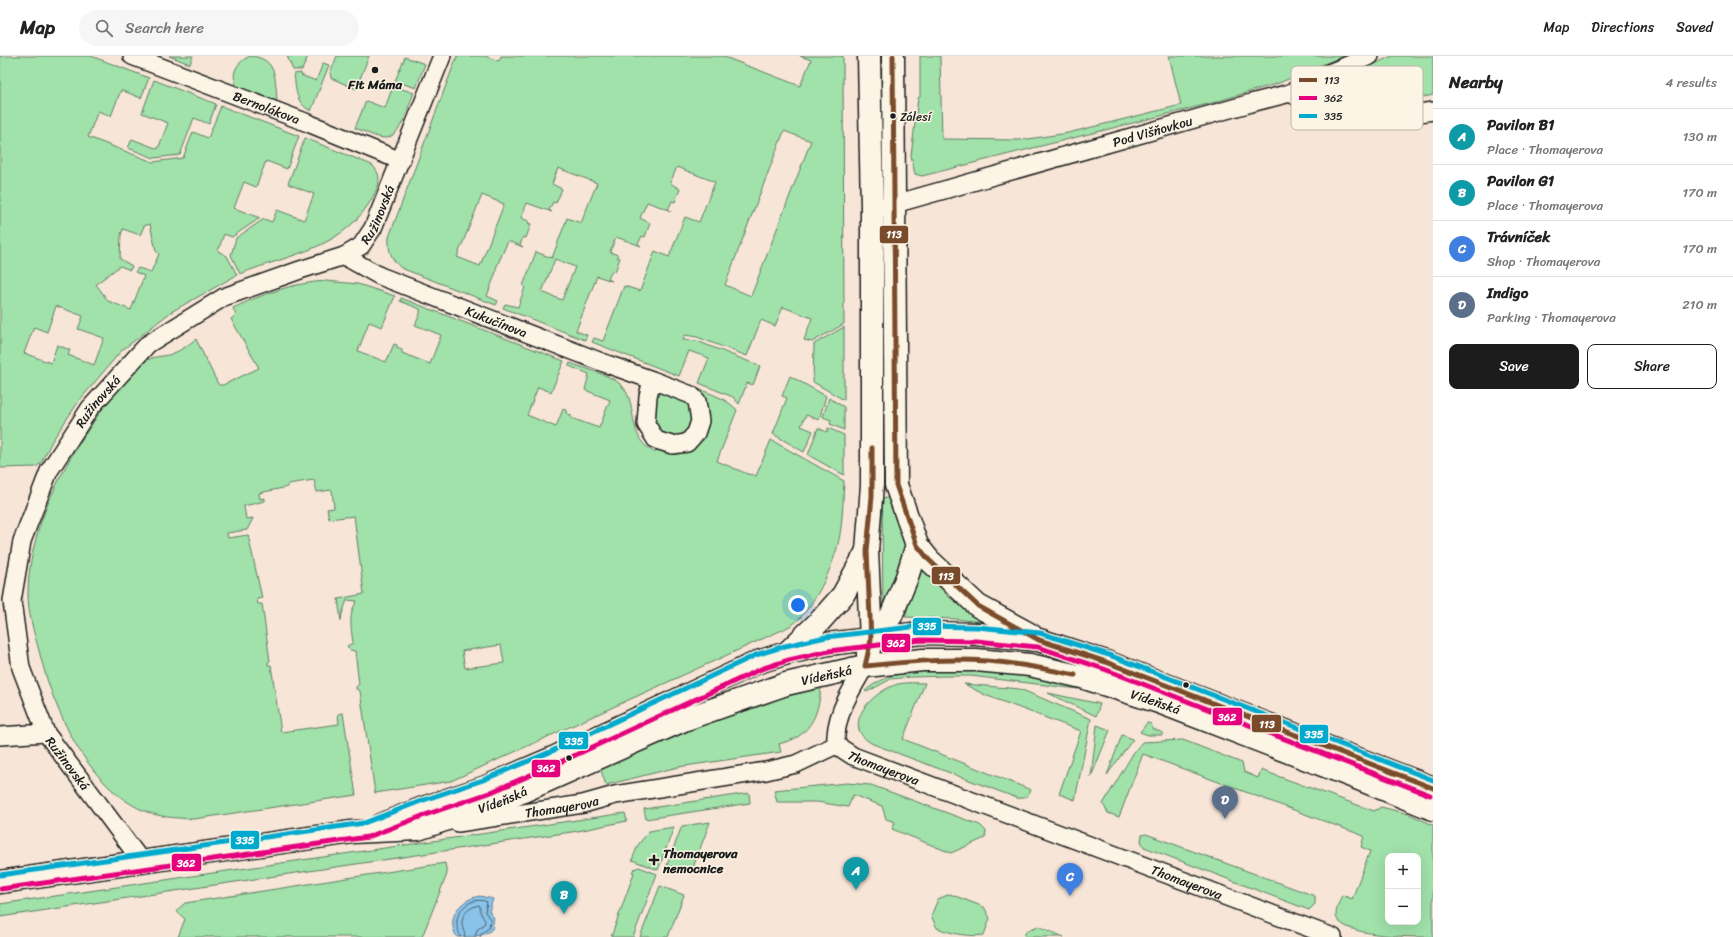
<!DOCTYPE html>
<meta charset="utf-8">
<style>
body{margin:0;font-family:Sriracha,sans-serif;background:#f6f6f6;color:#222}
.controls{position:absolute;right:12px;bottom:12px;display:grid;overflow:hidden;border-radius:8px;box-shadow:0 4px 16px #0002}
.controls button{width:36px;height:36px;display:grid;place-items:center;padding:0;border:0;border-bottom:1px solid #e0e0e0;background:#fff;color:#222;font:20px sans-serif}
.you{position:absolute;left:798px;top:549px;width:14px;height:14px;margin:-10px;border:3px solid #fff;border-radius:50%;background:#1a73e8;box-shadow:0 0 0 6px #1a73e833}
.badge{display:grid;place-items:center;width:26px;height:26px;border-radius:50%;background:#1c1c1c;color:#fff;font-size:13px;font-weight:700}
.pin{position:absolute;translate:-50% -33px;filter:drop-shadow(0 1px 2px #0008)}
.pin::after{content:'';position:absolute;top:21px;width:14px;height:12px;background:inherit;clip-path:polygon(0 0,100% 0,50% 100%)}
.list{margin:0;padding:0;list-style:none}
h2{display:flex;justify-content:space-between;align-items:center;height:52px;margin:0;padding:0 16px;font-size:17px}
h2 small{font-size:13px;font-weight:400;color:#767676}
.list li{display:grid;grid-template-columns:26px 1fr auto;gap:12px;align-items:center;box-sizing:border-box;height:56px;padding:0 16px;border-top:1px solid #e0e0e0}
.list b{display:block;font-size:15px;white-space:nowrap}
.list p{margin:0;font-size:13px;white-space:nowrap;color:#767676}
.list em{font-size:13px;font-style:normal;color:#767676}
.actions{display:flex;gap:8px;padding:12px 16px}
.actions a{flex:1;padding:9px 0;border:1px solid #1c1c1c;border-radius:8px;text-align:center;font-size:14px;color:#1c1c1c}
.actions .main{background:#1c1c1c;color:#fff}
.icon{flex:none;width:22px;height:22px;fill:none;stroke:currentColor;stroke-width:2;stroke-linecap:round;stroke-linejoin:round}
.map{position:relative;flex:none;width:1433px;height:881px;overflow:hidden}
header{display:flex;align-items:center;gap:24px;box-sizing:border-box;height:56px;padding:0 20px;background:#fff;border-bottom:1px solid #e0e0e0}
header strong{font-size:19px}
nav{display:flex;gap:22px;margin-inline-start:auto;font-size:14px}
.search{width:280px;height:36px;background:#f6f6f6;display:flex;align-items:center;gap:10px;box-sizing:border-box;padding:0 14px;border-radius:22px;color:#767676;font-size:15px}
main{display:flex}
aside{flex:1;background:#fff}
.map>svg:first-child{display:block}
.green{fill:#a1e1aa;stroke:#5e7e63;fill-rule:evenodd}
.water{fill:#8ac3e9;stroke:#5e8097}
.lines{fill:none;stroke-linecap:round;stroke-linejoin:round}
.shore{stroke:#485f6e;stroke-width:1}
.minor-casing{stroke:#1c1c1c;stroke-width:20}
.secondary-casing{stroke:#1c1c1c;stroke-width:25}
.minor{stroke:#fcf5e5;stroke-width:17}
.secondary{stroke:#fcf5e5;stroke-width:22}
.bus-1-casing{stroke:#fcf5e5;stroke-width:8}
.bus-2-casing{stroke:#fcf5e5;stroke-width:8}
.bus-3-casing{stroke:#fcf5e5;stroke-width:8}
.bus-1{stroke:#7a4b2a;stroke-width:5}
.bus-2{stroke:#e5007d;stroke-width:5}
.bus-3{stroke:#00a9ce;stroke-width:5}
.poi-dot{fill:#1c1c1c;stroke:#fcf5e5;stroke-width:1.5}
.labels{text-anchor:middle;stroke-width:3;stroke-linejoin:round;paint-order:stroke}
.bus-label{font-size:12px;fill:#1c1c1c;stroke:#fcf5e5;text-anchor:start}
.poi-label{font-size:13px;font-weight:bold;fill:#1c1c1c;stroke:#fcf5e5}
.street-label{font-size:13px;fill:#1c1c1c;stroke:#fcf5e5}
.key{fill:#fcf5e5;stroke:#b9b4a9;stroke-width:1}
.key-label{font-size:11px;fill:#1c1c1c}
.line-badge{stroke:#fcf5e5;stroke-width:1.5}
.badge-label{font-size:11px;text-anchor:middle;font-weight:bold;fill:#fff}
</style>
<header>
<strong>Map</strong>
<div class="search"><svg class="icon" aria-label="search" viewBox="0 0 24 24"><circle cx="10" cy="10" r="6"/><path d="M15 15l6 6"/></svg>Search here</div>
<nav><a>Map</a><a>Directions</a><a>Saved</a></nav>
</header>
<main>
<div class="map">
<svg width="1433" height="881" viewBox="0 0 1433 881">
<rect width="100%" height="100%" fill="#f7e5d7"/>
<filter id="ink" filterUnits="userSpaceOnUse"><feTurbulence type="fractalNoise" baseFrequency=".025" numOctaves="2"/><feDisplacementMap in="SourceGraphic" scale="8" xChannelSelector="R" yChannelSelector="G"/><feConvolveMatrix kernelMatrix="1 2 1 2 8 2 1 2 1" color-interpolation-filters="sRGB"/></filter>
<g filter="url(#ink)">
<!-- green -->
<path class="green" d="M0,0H91L149,22L141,42L121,34L111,60L98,55L88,81L153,106L183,102L193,76L208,82L221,50L299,80L287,113L266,105L256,131L244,126L234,152L260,162L232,181L224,178L218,195L227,200L237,219L171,256L121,295L79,345L52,385L41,407L36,411L0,412ZM150,168L156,195L159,198L151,216L138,212L135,216L144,220L131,254L108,245L96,228L120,210L130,214L132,210L120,203L121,179L123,173L140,179L144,170ZM56,250L83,260L78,273L104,282L94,309L68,299L70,294L57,289L51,307L24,297L34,271L47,276Z
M169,0H193L190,8Z
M250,0C277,2 275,22 277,43L275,46L238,33C230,19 235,7 250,0Z
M287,0H308L302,14H293Z
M337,0H369L356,33L331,22L330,17Z
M457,0H485L499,5L501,0H722L800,30L811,4L800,0H843L844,268L812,286L804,284L812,262L783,251L775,270L761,264L747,300L697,281L685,279L683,284L697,285L760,310L753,329L747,327L739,348L733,341L699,327L709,302L689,295L679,320L592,286L594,282L603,285L624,230L640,235L655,195L669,201L685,161L699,166L715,126L677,111L670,127L680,133L675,146L672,145L668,154L672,155L647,146L640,162L650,167L645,181L642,180L638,188L641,190L616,181L610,196L618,199L617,201L620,202L615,216L612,215L608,223L612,225L597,220L576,275L587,279L585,284L503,252L505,248L518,251L525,231L523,230L536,196L552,202L567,162L581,167L597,127L558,112L552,128L562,133L556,147L553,146L549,154L552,156L527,147L521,162L529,165L528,167L531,168L526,182L523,181L520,189L523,191L508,185L496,212L497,213L487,240L498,245L496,249L401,212C391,203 388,195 389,181ZM784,75L811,85L751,240L725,229ZM482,139L504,148L480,210L457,201ZM555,203L575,211L562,244L542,236Z
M920,0H940L942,83L1021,84L1068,77L1181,49L1169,0H1343L1279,27L1212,47L922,120L915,118L911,100L918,42L920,41Z
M1392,0H1433V39C1393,48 1361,60 1320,45L1315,35Z
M405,1L425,8L416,32L395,25Z
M323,7L329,9L311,55C295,47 296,33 294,18L301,17V19L316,25Z
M154,24L216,48L209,68L194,62L180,99L154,102L128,92L132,83L158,93L168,67L142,57Z
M393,30L414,37C408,50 402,81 385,82C376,82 364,75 355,72L366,45L385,52Z
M305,82L372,109C382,119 380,127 374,139C345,194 291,197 240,218L231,199L236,182L264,163L272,166L277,154L304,164L314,138L288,128Z
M326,225L358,228L395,240L382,271L369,266L358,295L386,306L394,288L397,289V292L402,294V297L430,308L441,279L415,269L420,258V253L400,245L401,242L564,305L551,336L538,331L527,359L556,371L563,353L566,354V357L571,359V362L599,372L610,344L585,334L589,318L569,310L570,307C583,312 610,319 619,327C635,340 630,364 639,381C642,388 648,392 654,396L707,367L708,358L706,348L696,332C711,338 726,342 737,354L717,405L750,419L751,418L756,420L771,384L844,425C843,440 843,456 841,471C838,501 820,540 800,562C796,567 788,571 782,574L451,725L375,737L360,635L356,633V631L359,628L355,595L350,594L347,590L353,587C351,571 348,558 357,545L347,544L342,558L341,565L338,543L364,538L354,460L329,463L327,453L334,452L332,434L317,436L314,424L288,428V431L259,437L260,443L265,442V445L244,450L246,463L253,462L247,474L227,477L228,482L248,479L262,542L257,543L258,548H262L270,605L268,606V609H271L281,676L339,668L338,658L343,657L356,739L194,763C179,762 165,762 150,757C114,745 86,709 69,676C54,646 46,623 38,591C33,573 28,556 28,538C28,480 57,420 88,374C100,356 126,318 142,307C155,298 163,302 174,297C182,294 189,288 196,283L217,326L219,329H223L259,312L231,263L236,259L233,252C263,238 292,227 326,225ZM501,589L504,607L465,612L462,595Z
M844,271V344L813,326L814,288Z
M790,320L826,340L819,364L806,359L801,370L813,375L804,396L773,378L787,342L782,340Z
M656,331L691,348L692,370C680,383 665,386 655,368L650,335Z
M829,342L844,351V374L830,368L831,364L823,361Z
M818,372L827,376L828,372L844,379V419L808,399Z
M891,441L909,491L883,565L882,443Z
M920,511L950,542L989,567L956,563L905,561Z
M956,614C996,617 1040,617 1078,633L971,620H946L911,621L891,623L867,636L865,635C892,612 922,616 956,614Z
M925,627L903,683L1031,734C1027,741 1025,743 1017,742L873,688C838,670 873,635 898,628C906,626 917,627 925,627Z
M964,628L1020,633L1091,663L1075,744L1059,738L1081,675L985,639Z
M821,631C819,650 816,667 799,680C794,684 785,686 779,688L781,696L678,711L606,729L599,709L623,698L748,651Z
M1048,637L1100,648L1096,660Z
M1147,667L1151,668L1153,673L1163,677L1162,679H1148L1140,676Z
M1097,669L1110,674L1091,721Z
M1122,679L1133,683L1107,719Z
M1183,684L1242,707L1244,716L1258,722L1261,714L1374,755L1381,751L1409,758L1433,769V881C1413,881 1340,881 1336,860C1336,852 1339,846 1342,839L1352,843L1370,795L1361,791L1364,780L1143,698L1119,761L1108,757L1103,748L1134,696L1142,686ZM1388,800H1418V866H1388Z
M847,727L871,729L980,769L986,775L985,782L951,797L892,773L895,766L886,763L882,750L853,739L848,751L817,746H777L774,734Z
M749,737L750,747L646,763L644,753Z
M625,757L627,765L578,775L0,861V848Z
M710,766L691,817L667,809L682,770Z
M674,771L658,814L632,804L638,789L649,775Z
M1146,778L1315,840V848L1309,854L1144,791L1141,785L1142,779Z
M445,807L447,818L422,881H178L185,863L176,855L185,847Z
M639,811L657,818L633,881H611L634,817L632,816L634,813Z
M660,830L684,839L668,881H640Z
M950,838L984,851L990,862L984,879C969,881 952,878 937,872L931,860L938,843Z
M1038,870L1064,881H1024L1026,875Z"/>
<!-- water -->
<path class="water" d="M480,840L493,843L489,855L494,862L492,873C485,881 469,881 457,881C445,862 460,843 480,840Z"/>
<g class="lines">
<!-- shore -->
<path class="shore" d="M460,881C460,876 456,871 457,865C458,851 474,840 487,846L485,856L490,863L489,872L482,877L480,881
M465,881C465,876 462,872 462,868C461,858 470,851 479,849L480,851C479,859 485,861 485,867L477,874L475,881"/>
<!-- minor casing -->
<g class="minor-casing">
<g id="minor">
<path id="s1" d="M132,0L308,67L401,105"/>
<path d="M1290,37L1312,24L1370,0"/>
<path id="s2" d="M884,151L1251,47L1290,37L1326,56L1369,64L1433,55"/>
<path id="s3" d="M344,200L380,220L604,307L652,324L691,339L697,345L700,365L696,377L687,387L672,389L656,384L646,368L648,340L652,324"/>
<path d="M0,680L46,677"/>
<path id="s4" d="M836,689L853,700L1333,881"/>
<path d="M836,689C834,659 851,635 865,610"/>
<path id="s5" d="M458,767L583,748L615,739L766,715L796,708L836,689"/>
<path id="s6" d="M142,806L46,677L21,612L12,545L22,485L49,415L90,352L148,288L224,241L300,214L344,200L361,190L373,172L442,0"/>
</g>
</g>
<!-- secondary casing -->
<g class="secondary-casing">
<g id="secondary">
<path d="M893,0L896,429L917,489L929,504L978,550L1031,579"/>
<path d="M871,584L891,560L907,521L917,489"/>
<path d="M787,597L820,565L843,539L867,495"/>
<path d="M868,598L871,584L867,495L872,429V153L869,0"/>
<path d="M380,769L423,752L486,731L553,702L758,606L787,597L828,588L921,577L976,578L1039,584L1106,606L1433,732"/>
<path id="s7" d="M0,826L352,776L418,773L501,745L686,663L786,628L865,610L923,604H976L1030,609L1082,621L1159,646L1359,723L1433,753"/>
</g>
</g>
<!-- minor -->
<use href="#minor" class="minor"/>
<!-- secondary -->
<use href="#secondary" class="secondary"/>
<!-- bus-1 casing -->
<g class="bus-1-casing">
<path id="bus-1" d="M893,0L896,429L917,489L929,504L978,550L1039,584L1106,606L1433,732
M865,610L871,584L867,495L872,440V392
M865,610C906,606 947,602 987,605C1017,607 1046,613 1075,619"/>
</g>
<!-- bus-2 casing -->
<g class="bus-2-casing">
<path id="bus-2" d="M1,833L368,781L425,759L489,737L556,708L761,613L789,604L829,595L921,584L976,585L1038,591L1104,613L1430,739"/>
</g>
<!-- bus-3 casing -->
<g class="bus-3-casing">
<path id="bus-3" d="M0,819L364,767L421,745L483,724L550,696L756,599L785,590L826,581L920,570L977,571L1040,577L1109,599L1433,724"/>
</g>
<!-- bus-1 -->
<use href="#bus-1" class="bus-1"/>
<!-- bus-2 -->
<use href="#bus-2" class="bus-2"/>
<!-- bus-3 -->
<use href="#bus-3" class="bus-3"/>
</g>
</g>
<!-- markers -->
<g class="poi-dot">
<circle cx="375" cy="14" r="4"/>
<circle cx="893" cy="60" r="3.5"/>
<circle cx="1186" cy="629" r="3.5"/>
<circle cx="569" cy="702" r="3.5"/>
<path d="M652 798h4v4h4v4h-4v4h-4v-4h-4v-4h4z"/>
</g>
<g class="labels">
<!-- bus labels -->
<g class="bus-label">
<text x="900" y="65">Zálesí</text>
</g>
<!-- poi labels -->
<g class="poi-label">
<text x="375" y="33">Fit Máma</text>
<text x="663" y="802" text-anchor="start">Thomayerova<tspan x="663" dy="15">nemocnice</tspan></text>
</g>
<!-- street labels -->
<g class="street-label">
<text dy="5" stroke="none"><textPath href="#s1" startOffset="144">Bernolákova</textPath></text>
<text dy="5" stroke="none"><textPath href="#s2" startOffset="279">Pod Višňovkou</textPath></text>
<text dy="5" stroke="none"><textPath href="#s6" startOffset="867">Ružinovská</textPath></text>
<text dy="5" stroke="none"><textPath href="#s3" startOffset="166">Kukučínova</textPath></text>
<text dy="5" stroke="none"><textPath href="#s6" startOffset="519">Ružinovská</textPath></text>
<text dy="5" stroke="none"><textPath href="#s7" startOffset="859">Vídeňská</textPath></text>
<text dy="5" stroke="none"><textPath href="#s7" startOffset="1195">Vídeňská</textPath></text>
<text transform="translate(68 707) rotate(53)" y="5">Ružinovská</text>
<text dy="5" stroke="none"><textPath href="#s4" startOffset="53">Thomayerova</textPath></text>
<text dy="5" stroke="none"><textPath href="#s7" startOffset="511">Vídeňská</textPath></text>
<text dy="5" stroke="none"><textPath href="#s5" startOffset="105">Thomayerova</textPath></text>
<text dy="5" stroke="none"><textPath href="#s4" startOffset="377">Thomayerova</textPath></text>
</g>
</g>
<!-- legend -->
<rect x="1291" y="10" width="132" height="64" rx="6" class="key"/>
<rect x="1299" y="22" width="18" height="4" fill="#7a4b2a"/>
<rect x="1299" y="40" width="18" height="4" fill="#e5007d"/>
<rect x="1299" y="58" width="18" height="4" fill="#00a9ce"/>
<g class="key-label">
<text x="1324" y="28">113</text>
<text x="1324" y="46">362</text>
<text x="1324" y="64">335</text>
</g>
<g class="line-badge">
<rect x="879" y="169" width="30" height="19" rx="4" fill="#7a4b2a"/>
<rect x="931" y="510" width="30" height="19" rx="4" fill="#7a4b2a"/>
<rect x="912" y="561" width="30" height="19" rx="4" fill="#00a9ce"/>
<rect x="881" y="577" width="30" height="20" rx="4" fill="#e5007d"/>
<rect x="1212" y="651" width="31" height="19" rx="4" fill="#e5007d"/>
<rect x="1251" y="658" width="31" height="19" rx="4" fill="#7a4b2a"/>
<rect x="1299" y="668" width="30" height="20" rx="4" fill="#00a9ce"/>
<rect x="558" y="675" width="31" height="19" rx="4" fill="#00a9ce"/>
<rect x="531" y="703" width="30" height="19" rx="4" fill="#e5007d"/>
<rect x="230" y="774" width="30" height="20" rx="4" fill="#00a9ce"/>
<rect x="171" y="797" width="31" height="19" rx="4" fill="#e5007d"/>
</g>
<g class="badge-label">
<text x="894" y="182">113</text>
<text x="946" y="524">113</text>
<text x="927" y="574">335</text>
<text x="896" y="591">362</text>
<text x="1227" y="665">362</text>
<text x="1267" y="672">113</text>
<text x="1314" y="682">335</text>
<text x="574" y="689">335</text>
<text x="546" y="716">362</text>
<text x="245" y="788">335</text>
<text x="186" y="811">362</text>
</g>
</svg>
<div class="controls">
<button>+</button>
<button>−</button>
</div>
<div class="you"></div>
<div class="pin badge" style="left:856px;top:834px;background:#0f9aa8">A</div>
<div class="pin badge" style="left:564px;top:858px;background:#0f9aa8">B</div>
<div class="pin badge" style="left:1070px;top:840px;background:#3f7fe0">C</div>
<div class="pin badge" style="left:1225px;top:763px;background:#5c6f8a">D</div>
</div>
<aside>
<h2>Nearby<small>4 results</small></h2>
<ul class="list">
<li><span class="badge" style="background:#0f9aa8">A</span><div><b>Pavilon B1</b><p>Place · Thomayerova</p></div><em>130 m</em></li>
<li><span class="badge" style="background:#0f9aa8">B</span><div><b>Pavilon G1</b><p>Place · Thomayerova</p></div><em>170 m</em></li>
<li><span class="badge" style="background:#3f7fe0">C</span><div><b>Trávníček</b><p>Shop · Thomayerova</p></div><em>170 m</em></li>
<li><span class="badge" style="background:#5c6f8a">D</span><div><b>Indigo</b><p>Parking · Thomayerova</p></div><em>210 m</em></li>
</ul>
<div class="actions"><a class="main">Save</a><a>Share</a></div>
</aside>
</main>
